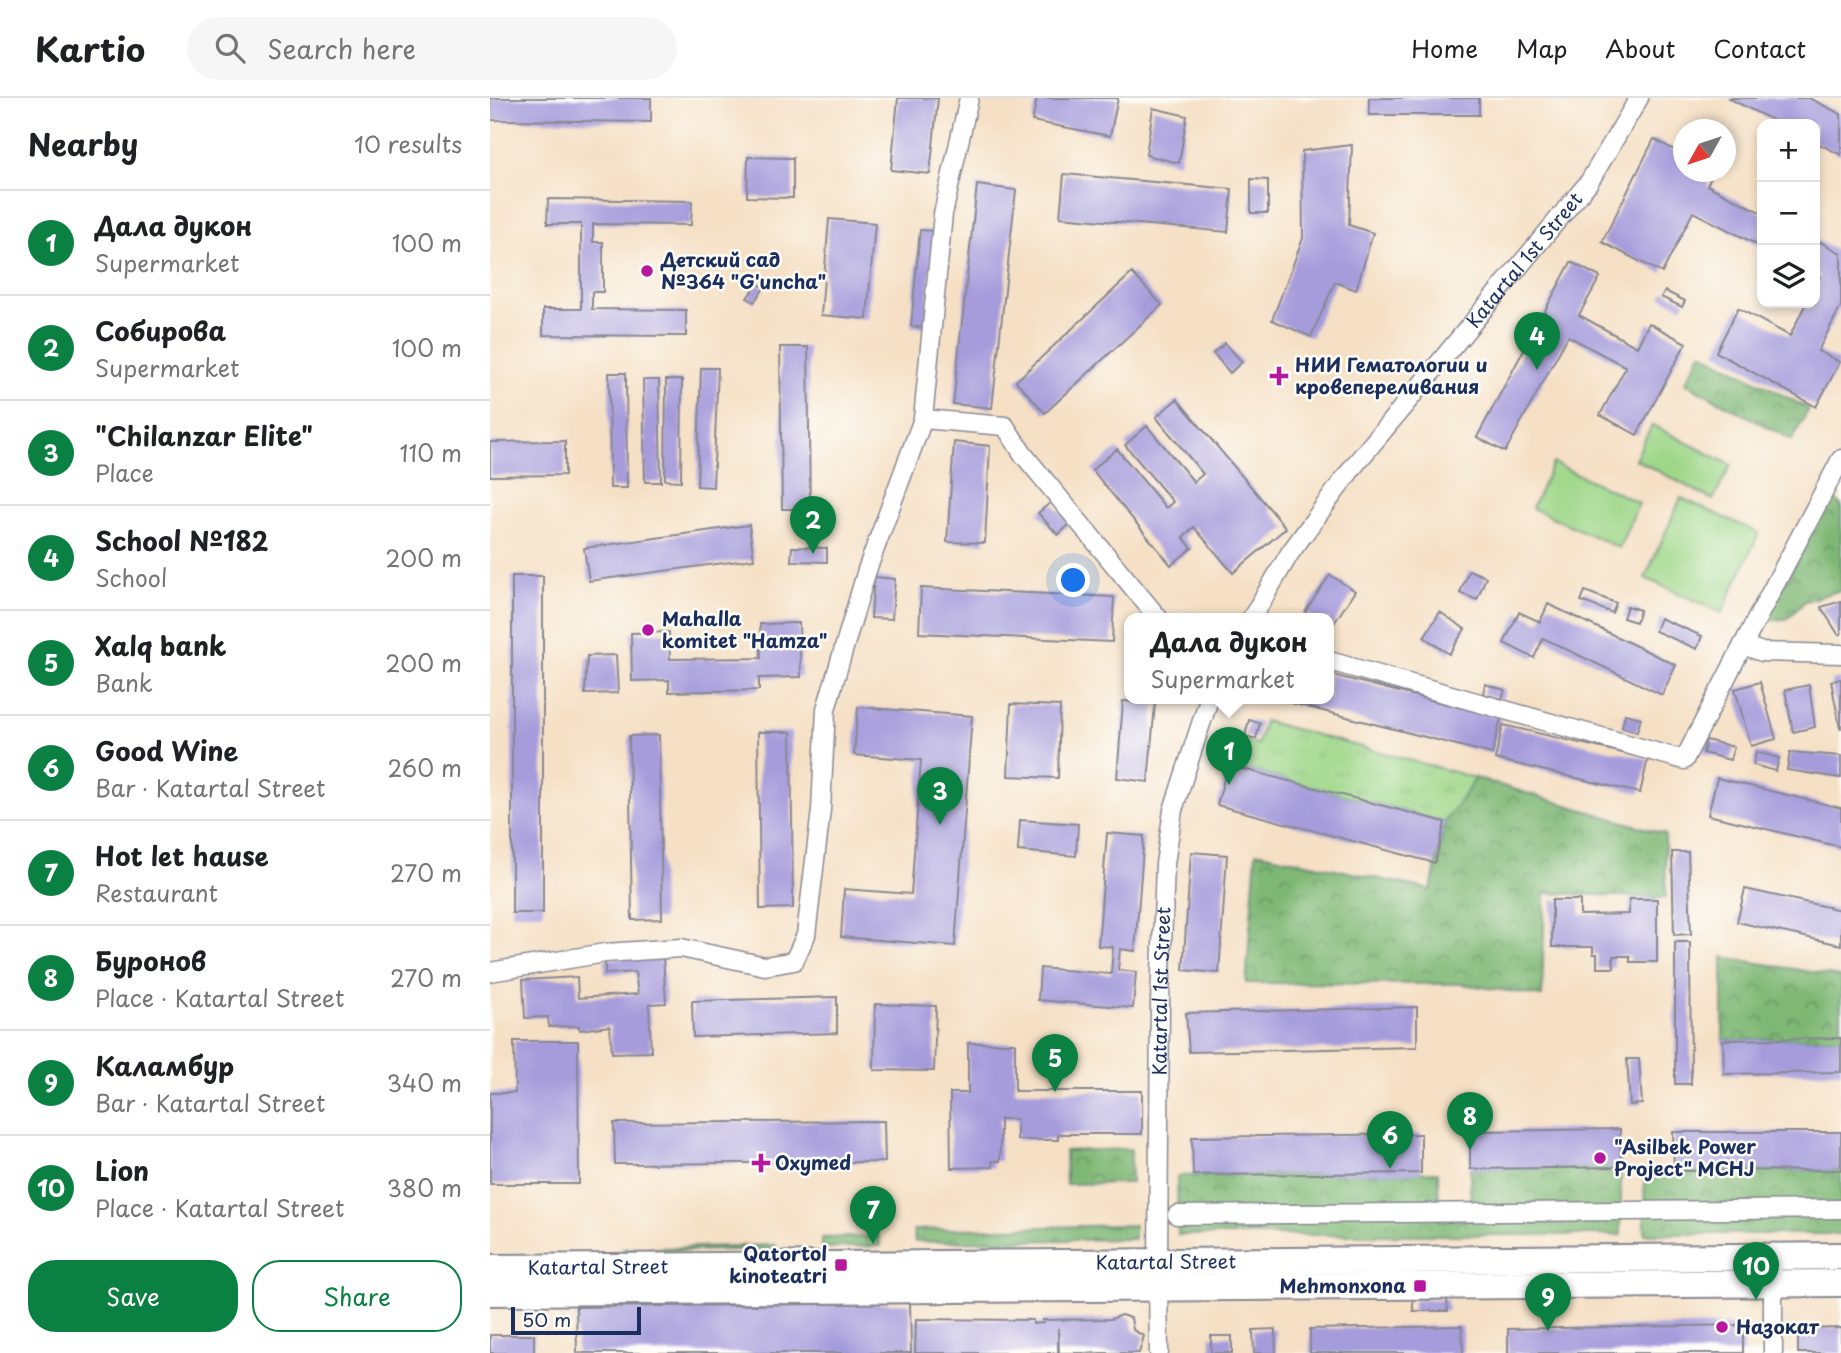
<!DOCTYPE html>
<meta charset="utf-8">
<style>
body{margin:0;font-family:"Playpen Sans",sans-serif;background:#f6f6f6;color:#202124}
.controls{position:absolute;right:21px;top:21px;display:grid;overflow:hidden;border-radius:14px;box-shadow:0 4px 10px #0003}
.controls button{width:63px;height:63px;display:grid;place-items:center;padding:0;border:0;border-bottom:2px solid #e0e0e0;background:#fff;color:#202124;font:35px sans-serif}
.compass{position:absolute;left:1183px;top:21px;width:63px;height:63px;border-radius:50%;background:#fff;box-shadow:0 4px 10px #0003;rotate:230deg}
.scale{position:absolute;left:21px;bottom:18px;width:130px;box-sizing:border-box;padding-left:7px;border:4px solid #1b2f5e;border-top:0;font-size:19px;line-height:24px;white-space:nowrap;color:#1b2f5e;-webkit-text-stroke:5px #fdfcf7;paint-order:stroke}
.you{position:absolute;left:584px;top:483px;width:24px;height:24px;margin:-18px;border:5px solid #fff;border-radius:50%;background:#1a73e8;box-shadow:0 0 0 10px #1a73e833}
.badge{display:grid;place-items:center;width:46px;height:46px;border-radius:50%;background:#0b8043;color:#fff;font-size:23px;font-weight:700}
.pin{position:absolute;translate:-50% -58px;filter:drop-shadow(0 2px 4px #0008)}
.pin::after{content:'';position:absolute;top:37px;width:24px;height:21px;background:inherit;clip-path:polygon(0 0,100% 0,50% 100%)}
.popup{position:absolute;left:634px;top:515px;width:210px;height:91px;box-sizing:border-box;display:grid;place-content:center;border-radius:14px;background:#fff;filter:drop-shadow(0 2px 5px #0005);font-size:23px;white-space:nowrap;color:#757577}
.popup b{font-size:26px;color:#202124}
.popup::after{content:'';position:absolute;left:50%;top:100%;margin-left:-14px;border:14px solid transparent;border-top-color:#fff}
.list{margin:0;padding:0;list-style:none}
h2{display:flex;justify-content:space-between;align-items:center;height:91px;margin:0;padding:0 28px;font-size:30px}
h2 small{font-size:23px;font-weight:400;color:#757577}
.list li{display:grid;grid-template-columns:46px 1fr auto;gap:21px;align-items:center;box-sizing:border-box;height:105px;padding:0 28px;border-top:2px solid #e0e0e0}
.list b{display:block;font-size:26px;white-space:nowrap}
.list p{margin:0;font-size:23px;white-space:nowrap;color:#757577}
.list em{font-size:23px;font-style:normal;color:#757577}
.actions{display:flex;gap:14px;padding:21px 28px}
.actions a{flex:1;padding:16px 0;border:2px solid #0b8043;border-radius:28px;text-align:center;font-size:24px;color:#0b8043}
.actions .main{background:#0b8043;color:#fff}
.icon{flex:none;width:38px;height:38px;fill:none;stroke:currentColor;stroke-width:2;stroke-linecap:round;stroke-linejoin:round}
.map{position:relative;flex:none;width:1351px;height:1255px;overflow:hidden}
header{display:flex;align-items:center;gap:42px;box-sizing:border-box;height:98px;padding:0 35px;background:#fff;border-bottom:2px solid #e0e0e0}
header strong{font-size:33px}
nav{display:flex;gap:38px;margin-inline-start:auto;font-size:24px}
.search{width:490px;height:63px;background:#f6f6f6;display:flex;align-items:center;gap:18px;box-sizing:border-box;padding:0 24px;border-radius:38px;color:#757577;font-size:26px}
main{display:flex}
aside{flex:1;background:#fff}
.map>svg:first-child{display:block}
.grass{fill:url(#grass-tufts);stroke:#5d8374;stroke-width:2}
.forest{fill:url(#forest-crowns);stroke:#4d746a;stroke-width:2}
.garden{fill:#9fd789;stroke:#5d8374;stroke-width:2}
.building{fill:#a69cdc}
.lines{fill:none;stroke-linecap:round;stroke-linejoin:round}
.street-casing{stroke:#888892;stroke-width:21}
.secondary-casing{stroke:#888892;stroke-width:30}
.street{stroke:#fff;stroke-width:18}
.secondary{stroke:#fff;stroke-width:26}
.poi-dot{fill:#b5179e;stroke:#fdfcf7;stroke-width:2.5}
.labels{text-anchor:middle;stroke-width:5;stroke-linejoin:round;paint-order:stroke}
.poi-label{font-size:19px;font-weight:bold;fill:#1b2f5e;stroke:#fdfcf7;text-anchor:start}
.street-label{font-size:19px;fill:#1b2f5e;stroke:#fdfcf7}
</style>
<header>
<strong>Kartio</strong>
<div class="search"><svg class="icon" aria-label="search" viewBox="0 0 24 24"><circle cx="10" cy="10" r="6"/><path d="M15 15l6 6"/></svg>Search here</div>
<nav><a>Home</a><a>Map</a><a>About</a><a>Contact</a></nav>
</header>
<main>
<aside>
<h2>Nearby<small>10 results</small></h2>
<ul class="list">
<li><span class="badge">1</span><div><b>Дала дукон</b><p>Supermarket</p></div><em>100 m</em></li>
<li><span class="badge">2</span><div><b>Собирова</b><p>Supermarket</p></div><em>100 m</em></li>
<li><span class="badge">3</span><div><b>&quot;Chilanzar Elite&quot;</b><p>Place</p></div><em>110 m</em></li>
<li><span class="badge">4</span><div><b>School №182</b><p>School</p></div><em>200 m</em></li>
<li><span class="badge">5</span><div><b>Xalq bank</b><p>Bank</p></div><em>200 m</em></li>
<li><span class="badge">6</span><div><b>Good Wine</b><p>Bar · Katartal Street</p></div><em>260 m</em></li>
<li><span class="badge">7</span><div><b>Hot let hause</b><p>Restaurant</p></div><em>270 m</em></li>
<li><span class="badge">8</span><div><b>Буронов</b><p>Place · Katartal Street</p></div><em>270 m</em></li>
<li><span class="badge">9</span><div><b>Каламбур</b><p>Bar · Katartal Street</p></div><em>340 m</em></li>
<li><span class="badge">10</span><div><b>Lion</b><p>Place · Katartal Street</p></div><em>380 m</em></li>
</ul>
<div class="actions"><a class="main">Save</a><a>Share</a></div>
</aside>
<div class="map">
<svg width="1351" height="1255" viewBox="0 0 1351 1255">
<defs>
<pattern id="grass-tufts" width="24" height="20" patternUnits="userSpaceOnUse" patternTransform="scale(1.75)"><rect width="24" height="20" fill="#9fd789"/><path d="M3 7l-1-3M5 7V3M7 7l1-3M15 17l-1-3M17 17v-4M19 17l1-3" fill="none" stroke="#88b979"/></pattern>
<pattern id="forest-crowns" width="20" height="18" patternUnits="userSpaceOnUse" patternTransform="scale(1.75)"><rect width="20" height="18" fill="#7fb875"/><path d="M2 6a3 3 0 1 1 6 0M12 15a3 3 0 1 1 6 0" fill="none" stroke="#679663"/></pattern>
</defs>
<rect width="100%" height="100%" fill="#fdfcf7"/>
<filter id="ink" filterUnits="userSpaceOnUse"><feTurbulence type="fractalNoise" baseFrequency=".0143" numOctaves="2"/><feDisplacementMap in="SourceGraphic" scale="14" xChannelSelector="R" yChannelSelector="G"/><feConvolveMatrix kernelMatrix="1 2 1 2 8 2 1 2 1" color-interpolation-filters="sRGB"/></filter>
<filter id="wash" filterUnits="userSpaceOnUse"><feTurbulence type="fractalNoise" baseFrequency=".00686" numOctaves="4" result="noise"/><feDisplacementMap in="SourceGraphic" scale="28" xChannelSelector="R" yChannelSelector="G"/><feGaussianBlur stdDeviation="1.57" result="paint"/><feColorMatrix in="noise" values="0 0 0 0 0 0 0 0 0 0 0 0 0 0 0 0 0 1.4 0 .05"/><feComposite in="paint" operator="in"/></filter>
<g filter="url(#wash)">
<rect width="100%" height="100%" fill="#f5e0c5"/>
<!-- grass -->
<path class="grass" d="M774,623L986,680L955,724L738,667L749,642L768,646Z"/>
<!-- forest -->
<path class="forest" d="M1211,254L1319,311L1302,342L1195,285Z
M1341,399L1351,407V492L1315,503L1298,520L1274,524Z
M986,680L1175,736L1176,800L1055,795L1052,898L972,886L756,885L766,754L941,792L955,724Z
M1233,859L1351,879V940L1233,942Z
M641,1051V1085L576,1086L575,1053Z
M1131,1069V1137H688L687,1078L948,1074L949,1122L981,1121L980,1071Z
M1351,1072V1136H1155L1154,1073Z
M644,1127V1141L425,1144L423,1132Z
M389,1138L390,1148L332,1150V1140Z
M286,1147V1151L134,1154L133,1151Z"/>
<!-- garden -->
<path class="garden" d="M1162,327L1241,367L1223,402L1145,361Z
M1063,365L1149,405L1129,450L1042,410Z
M1191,400L1269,435L1232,515L1155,480Z"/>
<g id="blocks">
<!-- building -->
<path class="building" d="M0,0H161V24L0,22Z
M408,0H448L440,76L401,72Z
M547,0H628L620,38L542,23Z
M879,0H989V17H879Z
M1238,0H1319L1351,16V57L1325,44V26H1290Z
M663,10L697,18L689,65L656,57Z
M1164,41L1194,57V74H1224L1217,87L1272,115V149L1203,114L1172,175L1112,144Z
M862,47L859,127L883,135L866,192L845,184L821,239L782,222L813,140L812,53Z
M258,59L303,60V100L257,99Z
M574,76L742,91L738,134L570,119Z
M761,81L778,82V115H761Z
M487,87L526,92L502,310L463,306Z
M58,101L202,103L201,127L103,126V144H113V194H102V211L196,212V238L53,237V211H91V126H57Z
M339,121L385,125L377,221L331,217Z
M430,132L445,133L435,230L421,228Z
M1325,141L1351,155V208L1328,253L1350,264L1326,309L1226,254L1248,210L1300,238L1316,205H1325V188L1330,178L1325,175Z
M1081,164L1110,179L1089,217L1147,249L1159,225L1196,245L1147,337L1110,317L1136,269L1078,238L1015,354L987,339Z
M642,175L672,207L555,315L526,283Z
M268,185L274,190L264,204L257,200Z
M1175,193L1195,203L1192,209L1171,199Z
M735,245L752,264L740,275L723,255Z
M290,249H318L320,411H292Z
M211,270H228L223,389L207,388Z
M119,275H136L137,390H120Z
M153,282H169L171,384H155Z
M176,282H192L191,383L175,382Z
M687,301L796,430L743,475L704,429L693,439L702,450L681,467L602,372L627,351L676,410L683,404L635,347L657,328L704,384L713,376L666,319Z
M75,343V377L0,378V344Z
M464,344L500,348L495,445L457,444Z
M561,404L581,425L568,437L548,415Z
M259,427L264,461L99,483L94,450Z
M302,449L337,450V464L301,463Z
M979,472L996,479L987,502L970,495Z
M840,477L865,493L839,533V521H825L815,514Z
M22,478H53V815H22Z
M384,479L405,481L402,521L381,520Z
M431,490L624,499L622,544L429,535Z
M1095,493L1126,505L1122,515L1091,503Z
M1351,503V536H1348L1331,509Z
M1058,506L1186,567L1172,597L1053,540L1044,560L1014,545L1029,514L1050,524Z
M1137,508L1150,512L1146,524L1133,520Z
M950,514L975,531L959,556L934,539Z
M1170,520L1212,538L1207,551L1165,533Z
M309,525L311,579L269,580V592L179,594V582L142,583L141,535L179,534L180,561L271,560L270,526Z
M126,557L128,595L95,596L97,558Z
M839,576L1011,620L1002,656L790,602L839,601Z
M1351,581V630H1350L1341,583Z
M1270,584L1286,641L1261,648L1245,591Z
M995,586L1015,592L1012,601L993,596Z
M1319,587L1325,629L1303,634L1295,592Z
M633,603L665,606L658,684L627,680Z
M521,606L570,608L568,680L518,678Z
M368,609L482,618L465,848L351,839L354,791L421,796L431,662L364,657Z
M1135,616L1151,620L1147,634L1132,629Z
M759,622L770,625L766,641L755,638Z
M1013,627L1158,661L1150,695L1005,661Z
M268,634H301L303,810L270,811Z
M169,637L172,821L142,822L139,638Z
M1216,642L1244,649L1240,662L1213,655Z
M1266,654L1289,660L1286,673L1263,667Z
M1300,654L1351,658V680L1297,672Z
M738,667L955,724L945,765L727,707Z
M1227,680L1351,710V749L1218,717Z
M530,722L588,726L586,758L528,753Z
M617,735L654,738L645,853L630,851L628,872L646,874L643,910L548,902L550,870L621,876L623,849L608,848Z
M701,754L737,757L729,875L693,872Z
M1182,754H1198L1201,836L1184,837Z
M1255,791L1351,812V847L1247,824Z
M1139,801H1167V864H1140V858H1123L1124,870H1107V856H1103V849H1062V802H1090V817L1139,816Z
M1185,844H1200L1201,986H1185Z
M173,859L176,905L159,906L161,954L122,955L120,928L90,932L89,928L59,929L58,919L35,920L33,882L87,879L88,900L148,896L145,874L115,876V861Z
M347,899V935L203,939L202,903Z
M385,906L446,908L444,973L384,972Z
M927,909V949L699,954L696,915Z
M1351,940V974L1234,976L1233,942Z
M24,943H88L89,1086H0V995H25Z
M478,945H525V993H652V1036H568V1042H527V1021H510V1063H502L503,1069L461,1070L460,995H478Z
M1137,961H1149L1152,1006L1140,1007Z
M394,1023L395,1064L125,1066L124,1025Z
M1130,1031L1131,1069L980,1071V1033Z
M1183,1034H1351V1072L1184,1073Z
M931,1036V1075L703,1077L702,1039Z
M957,1201L958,1213H923V1202Z
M420,1205L421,1255H87L86,1209Z
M631,1217L641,1220L643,1232L654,1238L649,1255H569L568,1230V1255H425L426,1221L543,1222V1226L553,1225V1222L621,1221Z
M1253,1227V1255H1018V1231Z
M972,1228L973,1255H820V1231Z
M1351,1230V1255H1308V1231Z
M785,1231L786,1255H764L763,1232Z
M0,1237H44V1255H0Z
M721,1238H742V1255H721Z"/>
</g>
</g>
<g filter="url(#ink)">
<use href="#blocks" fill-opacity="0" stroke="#888892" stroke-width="2"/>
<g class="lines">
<!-- street casing -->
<g class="street-casing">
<g id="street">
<path d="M433,321L515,328L533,356L669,521"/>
<path d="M1351,361L1253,547L1272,554L1351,556"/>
<path id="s1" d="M761,521L800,455L863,369L1099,84L1149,0"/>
<path d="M839,563L1194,662L1253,547"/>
<path d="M0,874L115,855L191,850L275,868L304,863L316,837L331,712L336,611L377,472L433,321L453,116L479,0"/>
<path d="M687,1117L1351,1111"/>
<path id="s2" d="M668,1164L670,904L675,766L683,712L719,601"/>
<path d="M1283,1175V1255"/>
<path d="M668,1189L669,1255"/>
</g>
</g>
<!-- secondary casing -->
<g class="secondary-casing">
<g id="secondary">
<path id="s3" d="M0,1170L1351,1158"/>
<path d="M0,1194L1351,1185"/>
</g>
</g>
<!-- street -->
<use href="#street" class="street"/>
<!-- secondary -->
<use href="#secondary" class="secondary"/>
</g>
</g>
<!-- markers -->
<g class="poi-dot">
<circle cx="157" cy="173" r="7"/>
<path d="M785.5 267.5h7v7h7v7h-7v7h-7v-7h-7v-7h7z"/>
<circle cx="158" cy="532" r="7"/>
<circle cx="1110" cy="1060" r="7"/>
<path d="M267.5 1054.5h7v7h7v7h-7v7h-7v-7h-7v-7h7z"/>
<rect x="344" y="1160" width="14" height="14" rx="3.5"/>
<rect x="923" y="1181" width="14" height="14" rx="3.5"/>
<circle cx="1232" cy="1229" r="7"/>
</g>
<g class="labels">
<!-- poi labels -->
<g class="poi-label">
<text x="171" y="169">Детский сад<tspan x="171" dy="22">№364 "G'uncha"</tspan></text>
<text x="805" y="274">НИИ Гематологии и<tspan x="805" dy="22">кровепереливания</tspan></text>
<text x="172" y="528">Mahalla<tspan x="172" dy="22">komitet "Hamza"</tspan></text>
<text x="1124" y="1056">"Asilbek Power<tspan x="1124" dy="22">Project" MCHJ</tspan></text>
<text x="285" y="1072">Oxymed</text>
<text x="337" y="1163" text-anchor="end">Qatortol<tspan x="337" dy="22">kinoteatri</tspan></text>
<text x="916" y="1195" text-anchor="end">Mehmonxona</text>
<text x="1246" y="1236">Назокат</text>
</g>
<!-- street labels -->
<g class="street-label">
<text dy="7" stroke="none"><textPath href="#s1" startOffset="452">Katartal 1st Street</textPath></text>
<text dy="7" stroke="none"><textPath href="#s2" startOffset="271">Katartal 1st Street</textPath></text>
<text dy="7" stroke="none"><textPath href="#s3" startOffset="676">Katartal Street</textPath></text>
<text dy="7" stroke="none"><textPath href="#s3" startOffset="108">Katartal Street</textPath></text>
</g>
</g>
</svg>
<div class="controls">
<button>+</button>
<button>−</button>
<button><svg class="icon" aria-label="layers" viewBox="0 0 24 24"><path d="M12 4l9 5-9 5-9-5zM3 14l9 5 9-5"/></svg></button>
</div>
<svg class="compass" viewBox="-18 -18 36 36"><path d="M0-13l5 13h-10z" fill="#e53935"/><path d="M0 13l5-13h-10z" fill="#757577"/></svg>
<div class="scale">50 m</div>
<div class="you"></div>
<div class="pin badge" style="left:739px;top:687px">1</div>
<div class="popup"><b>Дала дукон</b>Supermarket</div>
<div class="pin badge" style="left:323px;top:456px">2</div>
<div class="pin badge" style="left:450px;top:727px">3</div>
<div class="pin badge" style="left:1047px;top:272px">4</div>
<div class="pin badge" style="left:565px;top:994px">5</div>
<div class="pin badge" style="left:900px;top:1071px">6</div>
<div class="pin badge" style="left:383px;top:1146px">7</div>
<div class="pin badge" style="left:980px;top:1052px">8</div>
<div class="pin badge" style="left:1058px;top:1233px">9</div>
<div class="pin badge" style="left:1266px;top:1202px">10</div>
</div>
</main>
